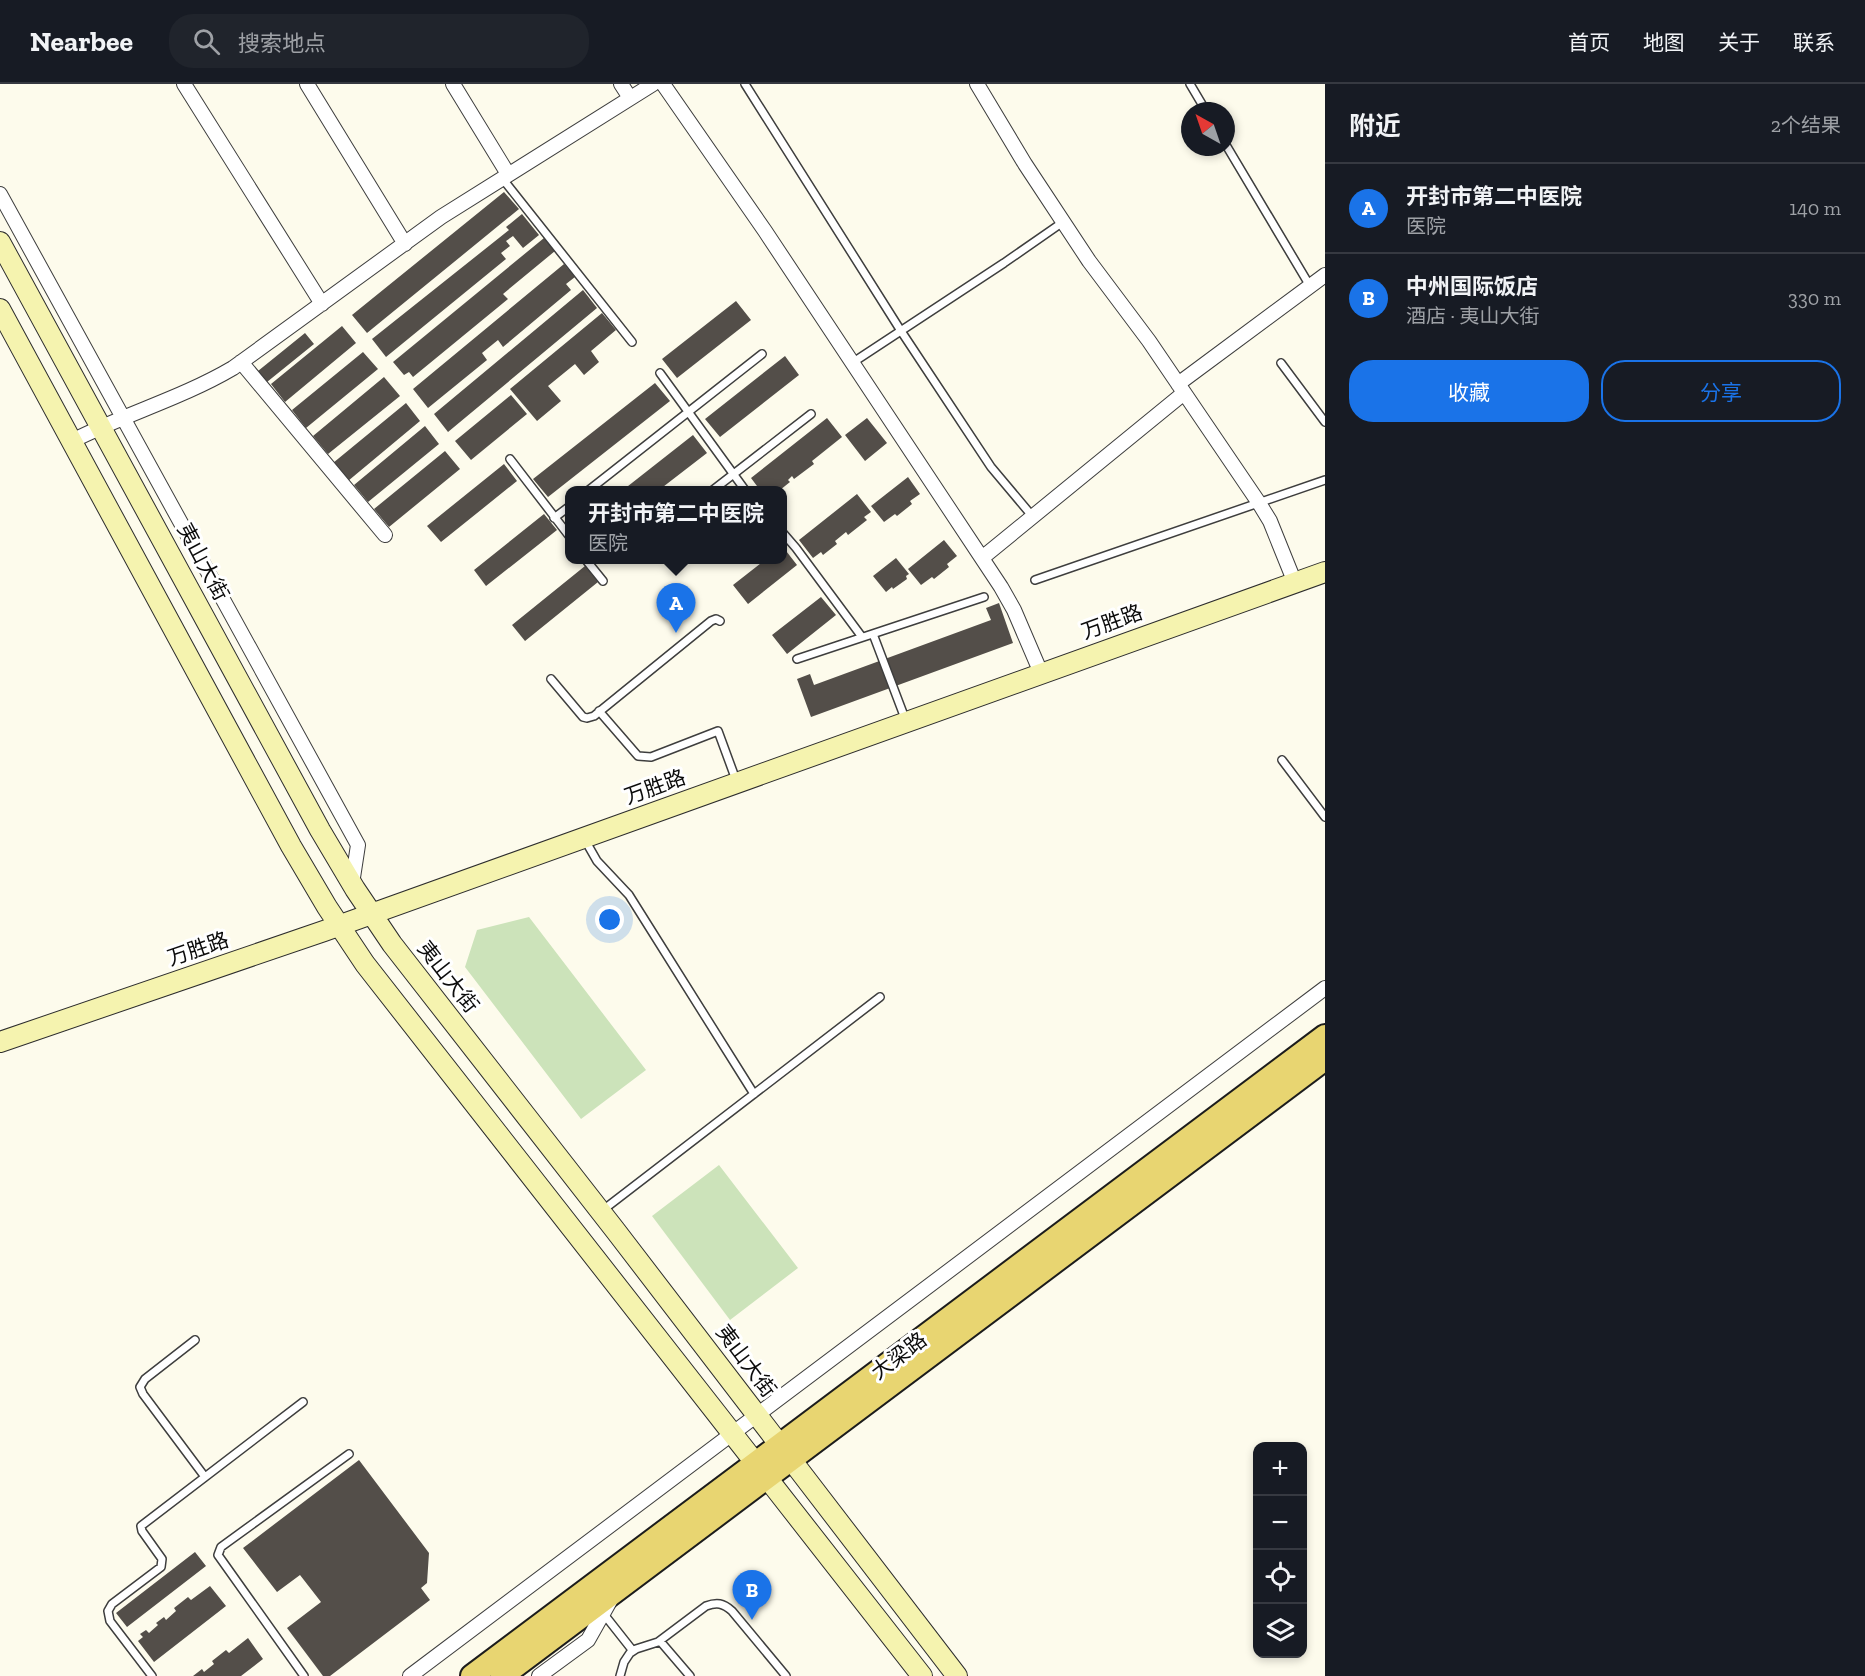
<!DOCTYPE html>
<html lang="zh">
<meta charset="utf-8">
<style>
body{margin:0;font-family:"Zilla Slab","Noto Sans SC",serif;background:#20242c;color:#f1f3f6}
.controls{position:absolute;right:18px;bottom:18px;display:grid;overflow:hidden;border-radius:12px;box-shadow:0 3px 9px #0003}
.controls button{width:54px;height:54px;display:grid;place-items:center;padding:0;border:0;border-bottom:2px solid #363941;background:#171b24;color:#f1f3f6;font:30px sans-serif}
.compass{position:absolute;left:1181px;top:18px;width:54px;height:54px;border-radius:50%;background:#171b24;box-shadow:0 3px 9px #0003;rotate:320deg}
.you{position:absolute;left:610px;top:836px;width:21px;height:21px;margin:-15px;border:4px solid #fff;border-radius:50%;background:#1a73e8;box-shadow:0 0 0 9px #1a73e833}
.badge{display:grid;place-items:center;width:39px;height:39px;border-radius:50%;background:#1a73e8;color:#fff;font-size:20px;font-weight:700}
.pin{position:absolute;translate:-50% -50px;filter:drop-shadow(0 2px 3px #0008)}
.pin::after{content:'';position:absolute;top:32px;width:21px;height:18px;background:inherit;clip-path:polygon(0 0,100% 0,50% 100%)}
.popup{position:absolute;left:565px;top:402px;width:222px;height:78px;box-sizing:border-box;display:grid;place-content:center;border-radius:12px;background:#171b24;filter:drop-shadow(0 2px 4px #0005);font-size:20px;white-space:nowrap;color:#9ea1a6}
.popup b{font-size:22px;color:#f1f3f6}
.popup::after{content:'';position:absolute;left:50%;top:100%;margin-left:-12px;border:12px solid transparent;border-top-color:#171b24}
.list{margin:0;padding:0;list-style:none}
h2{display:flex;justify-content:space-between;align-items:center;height:78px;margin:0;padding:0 24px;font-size:26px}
h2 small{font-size:20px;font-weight:400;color:#9ea1a6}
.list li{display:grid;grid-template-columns:39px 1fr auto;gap:18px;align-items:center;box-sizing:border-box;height:90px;padding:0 24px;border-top:2px solid #363941}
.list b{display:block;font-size:22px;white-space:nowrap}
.list p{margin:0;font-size:20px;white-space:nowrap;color:#9ea1a6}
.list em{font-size:20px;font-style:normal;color:#9ea1a6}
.actions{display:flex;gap:12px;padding:18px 24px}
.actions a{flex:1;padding:14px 0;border:2px solid #1a73e8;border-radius:24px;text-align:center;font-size:21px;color:#1a73e8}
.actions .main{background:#1a73e8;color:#fff}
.icon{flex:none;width:33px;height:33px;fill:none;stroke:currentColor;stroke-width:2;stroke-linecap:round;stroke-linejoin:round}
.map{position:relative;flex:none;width:1325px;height:1592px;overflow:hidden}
header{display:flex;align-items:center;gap:36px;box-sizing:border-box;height:84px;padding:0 30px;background:#171b24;border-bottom:2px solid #363941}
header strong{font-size:28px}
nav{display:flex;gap:33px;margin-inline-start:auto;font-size:21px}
.search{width:420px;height:54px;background:#20242c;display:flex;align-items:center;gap:15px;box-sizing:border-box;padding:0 21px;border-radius:24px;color:#9ea1a6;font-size:22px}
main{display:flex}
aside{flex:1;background:#171b24}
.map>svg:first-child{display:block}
.green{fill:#cce3ba}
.building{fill:#534e49}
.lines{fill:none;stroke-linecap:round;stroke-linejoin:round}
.lane-casing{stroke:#3e3e3e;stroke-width:10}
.street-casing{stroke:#3e3e3e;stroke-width:16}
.secondary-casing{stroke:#2d2d2d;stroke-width:22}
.primary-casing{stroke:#1c1c1c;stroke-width:26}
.lane{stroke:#fff;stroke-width:7}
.street{stroke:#fff;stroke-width:14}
.secondary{stroke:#f5f3af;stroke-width:20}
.primary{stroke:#e8d571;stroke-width:22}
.labels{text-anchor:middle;stroke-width:6;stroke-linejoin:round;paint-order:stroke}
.street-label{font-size:21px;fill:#0b0b0b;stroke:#fff}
</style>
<header>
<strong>Nearbee</strong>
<div class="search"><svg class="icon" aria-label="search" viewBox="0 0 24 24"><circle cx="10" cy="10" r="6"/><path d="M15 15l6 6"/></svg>搜索地点</div>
<nav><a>首页</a><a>地图</a><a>关于</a><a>联系</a></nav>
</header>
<main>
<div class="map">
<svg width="1325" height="1592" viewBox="0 0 1325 1592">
<rect width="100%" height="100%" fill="#fdfbec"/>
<!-- green -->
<path class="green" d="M529,833L646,986L581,1035L465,883L477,846Z
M719,1081L798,1184L730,1236L652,1132Z"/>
<!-- building -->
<path class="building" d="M504,108L519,125L367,249L352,231Z
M522,130L539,151L523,164L513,152L506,157L510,162L501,169L506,175L386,273L372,255L509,146L506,143Z
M544,154L555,167L503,210L508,215L413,293L409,288L404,291L393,278Z
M564,180L575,193L566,200L571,206L503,263L498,256L482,269L487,276L428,324L413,305Z
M583,206L597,224L448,348L434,330Z
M736,217L751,236L677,294L662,275Z
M602,229L616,246L591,267L599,278L584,291L575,280L548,302L561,317L537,337L510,305Z
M342,242L356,259L285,318L271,300Z
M305,249L314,260L267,298L258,287Z
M363,268L378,285L306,344L292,326Z
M785,272L799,291L720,353L705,335Z
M384,293L400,312L328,370L313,352Z
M655,299L670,317L548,413L533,395Z
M511,311L527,330L471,376L455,357Z
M406,319L420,337L348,397L333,379Z
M827,334L842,353L812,377L814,380L794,395L792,392L788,396L790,398L780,406H760L751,394Z
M867,334L887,359L865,377L845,351Z
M425,342L439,360L368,418L354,401Z
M693,351L707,369L659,406H623Z
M445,367L460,385L389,443L374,425Z
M504,380L517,397L441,458L427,442Z
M908,393L920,410L910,417L912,420L897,432L895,430L884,438L871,422Z
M857,410L871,428L864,433L867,436L848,451L846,448L835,457L837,460L823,471L821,468L813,474L799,456Z
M544,430L557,446L486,502L474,486Z
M944,456L957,472L947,480L949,483L934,495L932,493L921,501L908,485Z
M783,463L797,481L748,520L733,501L765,476H783Z
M896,474L909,490L906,492L907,495L893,505L892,503L886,508L873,492Z
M585,482L598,498L525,557L512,541Z
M821,513L836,531L787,570L772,551Z
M999,519L1013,559L811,633L797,595L810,590L814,601L991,536L986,524Z
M359,1376L429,1469L427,1499L421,1504L430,1516L330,1592H323L287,1544L321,1518L300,1491L277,1508L243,1464Z
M195,1468L206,1482L127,1543L116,1529Z
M210,1502L226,1522L154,1578L138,1557L143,1553L140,1550L146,1546L149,1549L158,1541L156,1539L164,1533L166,1536L176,1527L174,1524L188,1513L191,1516Z
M248,1554L263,1575L241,1592H193L202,1585L204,1588L214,1580L212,1577L226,1566L229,1569Z"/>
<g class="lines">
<!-- lane casing -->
<g class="lane-casing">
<path id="lane" d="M745,0L901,247L991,383L1033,433
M1190,0L1206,27
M1226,61L1310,202
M502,94L632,258
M852,279L1004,179L1063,138
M1281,279L1325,338
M660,289L745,406
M510,375L570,453
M589,406L762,270
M713,406L811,330
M554,434L570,422
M783,449L796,464L862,553
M586,476L603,497
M1035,496L1325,396
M873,550L906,637
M797,575L984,513
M551,595L583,633L587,634L594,632L711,537L716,535L720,537
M599,627L638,672L651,673L718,647L736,696
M1282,676L1325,733
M585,756L597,777L629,811L754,1010
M603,1126L880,913
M195,1256L145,1295L140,1303L143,1310L205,1393
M603,1529L633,1567
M660,1557L690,1592
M152,1592L110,1537L108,1527L112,1520L161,1483L162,1475L142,1447L141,1442L303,1318
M304,1592L218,1471L221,1463L349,1370
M620,1592L624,1578L630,1569L636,1565L658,1558L706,1522C717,1518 723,1519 732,1527L786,1592"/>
</g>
<!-- street casing -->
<g class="street-casing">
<path id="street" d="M184,0L322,220
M307,0L405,160
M453,0L508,90
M621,0L630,14
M663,0L765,147L1001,503L1014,526L1041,589
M977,0L1025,80L1089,177L1149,257L1259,419L1270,437L1295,499
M0,110L358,761L352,800
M241,278L385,451
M1178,300L1325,191
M72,357C125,330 182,314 233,284L441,133L653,0
M982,474L1184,309
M410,1592L1325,904
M539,1592L588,1556L610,1517"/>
</g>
<!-- secondary casing -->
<g class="secondary-casing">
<path id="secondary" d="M0,158L320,746L355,805L392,860L615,1146L957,1592
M0,225L291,762L327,823L365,880L922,1592
M0,958L324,847L1325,488"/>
</g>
<!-- primary casing -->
<g class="primary-casing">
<path id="primary" d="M472,1592L1325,952
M502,1592L1325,975"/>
</g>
<!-- lane -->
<use href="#lane" class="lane"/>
<!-- street -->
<use href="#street" class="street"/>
<!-- secondary -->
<use href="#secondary" class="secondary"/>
<!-- primary -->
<use href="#primary" class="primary"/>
</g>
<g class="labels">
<!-- street labels -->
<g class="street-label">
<text transform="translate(203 478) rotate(62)" y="7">夷山大街</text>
<text transform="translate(1112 538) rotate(-20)" y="7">万胜路</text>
<text transform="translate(655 703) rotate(-20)" y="7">万胜路</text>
<text transform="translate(198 865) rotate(-19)" y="7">万胜路</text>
<text transform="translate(448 893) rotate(52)" y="7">夷山大街</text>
<text transform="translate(899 1272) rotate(-37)" y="7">大梁路</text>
<text transform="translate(746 1277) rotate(53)" y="7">夷山大街</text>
</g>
</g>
</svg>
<div class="controls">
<button>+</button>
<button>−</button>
<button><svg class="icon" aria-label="locate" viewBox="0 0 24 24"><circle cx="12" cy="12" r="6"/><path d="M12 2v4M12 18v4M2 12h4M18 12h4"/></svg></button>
<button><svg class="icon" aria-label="layers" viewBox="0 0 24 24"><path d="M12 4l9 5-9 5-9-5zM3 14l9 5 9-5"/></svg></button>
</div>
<svg class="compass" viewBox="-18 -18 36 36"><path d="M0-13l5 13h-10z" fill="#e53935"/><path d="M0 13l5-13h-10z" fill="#9ea1a6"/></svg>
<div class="you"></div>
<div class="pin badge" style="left:676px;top:549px">A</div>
<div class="popup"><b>开封市第二中医院</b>医院</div>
<div class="pin badge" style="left:752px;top:1536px">B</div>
</div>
<aside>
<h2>附近<small>2个结果</small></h2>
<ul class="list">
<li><span class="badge">A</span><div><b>开封市第二中医院</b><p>医院</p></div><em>140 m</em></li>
<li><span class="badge">B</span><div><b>中州国际饭店</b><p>酒店 · 夷山大街</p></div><em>330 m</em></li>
</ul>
<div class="actions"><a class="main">收藏</a><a>分享</a></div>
</aside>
</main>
